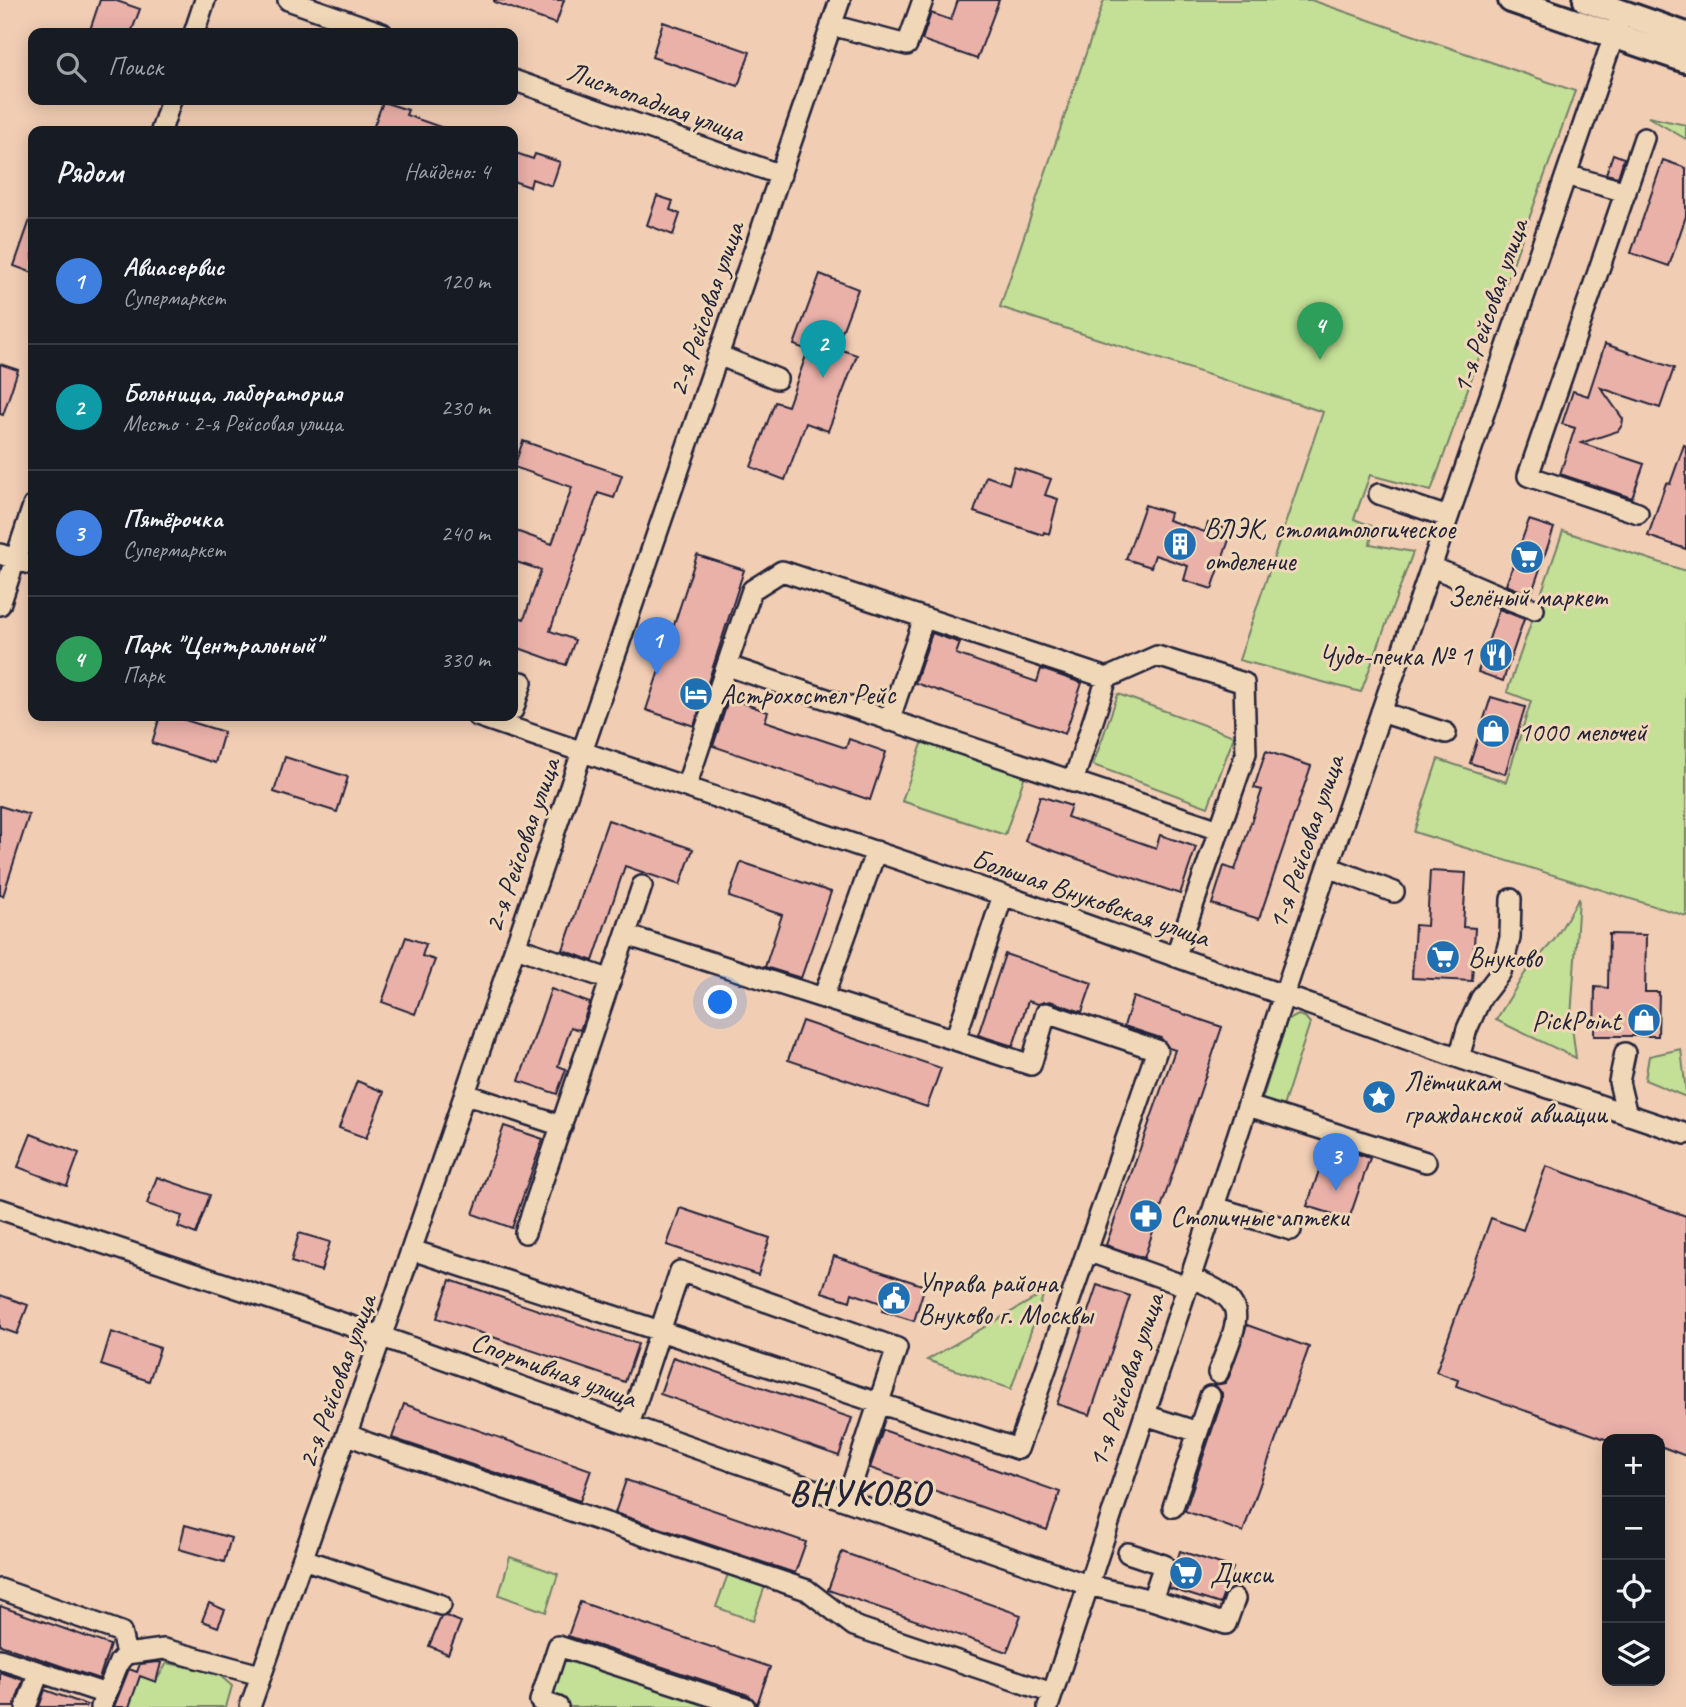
<!DOCTYPE html>
<html lang="ru">
<meta charset="utf-8">
<style>
body{margin:0;font-family:Caveat,sans-serif;background:#20242c;color:#f1f3f6}
.controls{position:absolute;right:21px;bottom:21px;display:grid;overflow:hidden;border-radius:14px;box-shadow:0 4px 18px #0003}
.controls button{width:63px;height:63px;display:grid;place-items:center;padding:0;border:0;border-bottom:2px solid #363941;background:#171b24;color:#f1f3f6;font:35px sans-serif}
.you{position:absolute;left:721px;top:1003px;width:24px;height:24px;margin:-18px;border:5px solid #fff;border-radius:50%;background:#1a73e8;box-shadow:0 0 0 10px #1a73e833}
.badge{display:grid;place-items:center;width:46px;height:46px;border-radius:50%;background:#d93025;color:#fff;font-size:23px;font-weight:700}
.pin{position:absolute;translate:-50% -58px;filter:drop-shadow(0 2px 4px #0008)}
.pin::after{content:'';position:absolute;top:37px;width:24px;height:21px;background:inherit;clip-path:polygon(0 0,100% 0,50% 100%)}
.list{margin:0;padding:0;list-style:none}
h2{display:flex;justify-content:space-between;align-items:center;height:91px;margin:0;padding:0 28px;font-size:30px}
h2 small{font-size:23px;font-weight:400;color:#9ea1a6}
.list li{display:grid;grid-template-columns:46px 1fr auto;gap:21px;align-items:center;box-sizing:border-box;height:126px;padding:0 28px;border-top:2px solid #363941}
.list b{display:block;font-size:26px;white-space:nowrap}
.list p{margin:0;font-size:23px;white-space:nowrap;color:#9ea1a6}
.list em{font-size:23px;font-style:normal;color:#9ea1a6}
.icon{flex:none;width:38px;height:38px;fill:none;stroke:currentColor;stroke-width:2;stroke-linecap:round;stroke-linejoin:round}
.map{position:relative;flex:none;width:1686px;height:1707px;overflow:hidden}
.search{position:absolute;background:#171b24;box-shadow:0 4px 18px #0003;left:28px;top:28px;width:490px;height:77px;display:flex;align-items:center;gap:18px;box-sizing:border-box;padding:0 24px;border-radius:14px;color:#9ea1a6;font-size:26px}
.panel{position:absolute;background:#171b24;box-shadow:0 4px 18px #0003;left:28px;top:126px;width:490px;height:595px;border-radius:14px}
.map>svg:first-child{display:block}
.green{fill:#c4df96;stroke:#738068;stroke-width:2}
.building{fill:#eab1a9;stroke:#22223b;stroke-width:2}
.lines{fill:none;stroke-linecap:round;stroke-linejoin:round}
.minor-casing{stroke:#22223b;stroke-width:24}
.major-casing{stroke:#22223b;stroke-width:30}
.minor{stroke:#f0d7b7;stroke-width:19}
.major{stroke:#f0d7b7;stroke-width:24}
.labels{text-anchor:middle;stroke-width:6;stroke-linejoin:round;paint-order:stroke}
.street-label{font-size:28px;fill:#22223b;stroke:#f0d7b7}
.poi-label{font-size:28px;fill:#22223b;stroke:#f0d7b7;text-anchor:start}
.district-label{font-size:35px;font-weight:bold;letter-spacing:2px;fill:#22223b;stroke:#f0d7b7}
</style>
<div class="map">
<svg width="1686" height="1707" viewBox="0 0 1686 1707">
<rect width="100%" height="100%" fill="#f1cdb4"/>
<filter id="ink" filterUnits="userSpaceOnUse"><feTurbulence type="fractalNoise" baseFrequency=".0143" numOctaves="2"/><feDisplacementMap in="SourceGraphic" scale="14" xChannelSelector="R" yChannelSelector="G"/><feConvolveMatrix kernelMatrix="1 2 1 2 8 2 1 2 1" color-interpolation-filters="sRGB"/></filter>
<g filter="url(#ink)">
<!-- green -->
<path class="green" d="M1104,0H1311L1575,91L1431,491L1370,475L1354,519L1374,527L1370,544L1413,552L1361,692L1239,660L1323,412L1000,307Z
M1648,117L1686,125V139Z
M1563,531L1686,571V916L1414,832L1438,759L1506,782L1531,701L1507,692Z
M1118,694L1234,736L1208,807L1093,765Z
M923,741L1025,775L1005,835L902,801Z
M1579,898L1571,1018L1576,1058L1496,1020L1525,973L1555,939Z
M1298,1015L1305,1017L1310,1023L1280,1116L1261,1103L1287,1021Z
M1681,1049L1686,1092V1097L1645,1080L1649,1056Z
M1044,1293L1011,1389L927,1360Z
M510,1557L558,1574L546,1612L499,1595Z
M731,1566L768,1577L753,1621L716,1607Z
M558,1646L745,1707H558L540,1701Z
M167,1663L217,1673L232,1686L226,1707H129L140,1676L156,1681Z"/>
<!-- building -->
<path class="building" d="M100,0H114L140,9L131,33H89Z
M494,0H564L556,24L494,2Z
M958,0H999L977,59L922,40L931,13L951,20Z
M663,22L750,52L738,86L652,57Z
M383,102L408,110L406,115L446,129V131H372Z
M513,152L533,159L535,154L560,162L552,186L532,179L530,187L513,181Z
M1613,154L1624,158L1618,177L1606,174Z
M1663,160L1686,168V216L1669,266L1631,253Z
M657,196L673,201L670,210L680,214L673,235L647,225Z
M31,217H33V273L14,266Z
M820,274L858,289L836,348L857,355L828,431L806,423L785,480L751,467L775,402L788,406L808,350L794,345Z
M1605,344L1674,368L1660,408L1601,388L1623,419L1622,425L1618,431L1581,443L1644,464L1632,498L1560,474L1575,428L1562,424L1573,391L1588,396Z
M0,364L18,370L3,415L0,414Z
M523,441L622,475L614,498L598,493L550,631L575,640L566,665L513,646V615L524,619L541,570L513,561V530L552,544L572,487L514,467Z
M1684,445L1686,446V549L1648,536L1666,483L1670,484Z
M1014,467L1051,479L1045,495L1058,499L1049,534L1044,532L1043,535L974,512L986,476L1009,484Z
M1145,505L1170,513L1168,520L1205,532L1208,523L1232,531L1212,589L1184,580L1188,566L1155,555L1151,567L1126,559Z
M1529,520L1554,528L1531,595L1506,585Z
M697,555L744,570L694,726L646,710Z
M1499,609L1524,619L1503,681L1478,672Z
M932,633L960,643L956,654L1037,682L1041,669L1082,683L1065,734L915,683Z
M1491,697L1525,707L1505,774L1470,763Z
M729,698L768,712L765,721L846,748L849,739L886,752L870,800L713,746Z
M160,716H172L224,732L215,763L152,743Z
M1266,751L1311,766L1259,919L1212,904L1224,866L1235,870L1262,790L1254,788Z
M285,757L348,777L337,812L274,792Z
M1040,796L1071,806L1067,817L1156,848L1160,835L1196,847L1180,894L1025,841Z
M0,806L29,815L3,896L0,895Z
M608,820L693,849L680,885L625,866L593,961L563,950Z
M741,862L831,892L801,978L765,967L782,915L729,897Z
M1430,871L1466,873L1463,927L1475,928L1472,981L1412,978L1415,925L1427,926Z
M1609,934L1646,935L1645,992H1659L1658,1036H1594L1595,987L1608,988Z
M406,937L426,944L422,956L435,960L415,1014L382,1002Z
M1005,954L1092,983L1082,1012L1050,1001L1038,1004L1028,1001L1013,1046L978,1035Z
M551,989L590,1003L580,1030L571,1027L558,1066L566,1069L557,1094L519,1081Z
M1133,997L1222,1027L1144,1258L1106,1245L1175,1050L1169,1048L1161,1038L1124,1026Z
M802,1021L941,1068L927,1107L788,1060Z
M357,1081L384,1092L366,1138L339,1128Z
M504,1126L543,1139L512,1228L473,1214Z
M31,1134L79,1153L67,1186L18,1167Z
M1328,1144L1370,1158L1349,1219L1307,1206Z
M1546,1166L1686,1216V1456L1660,1446V1439H1605L1456,1386L1458,1380L1436,1372L1491,1218L1523,1230Z
M157,1177L210,1195L196,1234L178,1227L182,1216L147,1204Z
M680,1208L770,1238L758,1275L667,1245Z
M299,1233L330,1242L321,1271L291,1262Z
M834,1256L925,1286L914,1321L882,1311L884,1304L852,1293L850,1301L822,1292Z
M450,1280L638,1344L625,1382L437,1318Z
M1097,1285L1130,1296L1090,1415L1057,1404Z
M0,1295L28,1305L17,1334L0,1328Z
M1247,1325L1309,1347L1243,1532L1185,1511L1222,1400V1393L1214,1385L1225,1383L1229,1377Z
M111,1332L160,1348L149,1381L101,1365Z
M673,1357L852,1418L839,1456L660,1394Z
M404,1404L591,1470L580,1501L392,1438Z
M883,1430L1060,1492L1047,1530L870,1468Z
M626,1480L806,1542L795,1573L615,1513Z
M185,1525L231,1538L224,1562L179,1549Z
M1180,1551L1233,1568L1220,1604L1169,1588Z
M842,1552L1021,1615L1007,1652L828,1590Z
M580,1602L770,1667L757,1704L749,1695L568,1636Z
M209,1603L225,1610L218,1627L202,1621Z
M0,1606L110,1645L99,1679L0,1645Z
M446,1616L461,1622L448,1654L429,1646L441,1617Z
M158,1662L161,1663L156,1682L140,1676L129,1707H114L129,1669L137,1672L140,1664Z
M0,1672L23,1680L14,1707H0Z
M45,1690L87,1705L86,1707H39Z"/>
<g class="lines">
<!-- minor casing -->
<g class="minor-casing">
<path id="minor" d="M288,0L382,33
M831,25L907,45L923,0
M194,33L205,0
M513,80L781,175
M161,131L171,100
M1566,175L1626,192
M718,355L777,379
M1379,494L1448,517
M1638,513L1528,476L1644,138
M0,554L33,565
M1431,567C1466,580 1499,597 1534,609
M0,605L33,506
M728,666L1219,830
M513,710L522,682
M1381,712L1446,733
M477,716L1003,895L1459,1058L1686,1134
M889,721L924,618
M1073,782L1107,678
M686,787L752,590L782,571L1107,678L1157,656L1244,683L1246,753L1176,955
M876,851L823,998L955,1040L1003,895
M1328,867L1394,892
M626,935L823,998
M516,947L611,980
M1625,1053L1619,1082L1627,1115
M1459,1058L1467,1029L1481,998L1501,972L1510,938L1511,899
M465,1094L562,1126
M1248,1106L1426,1162
M1215,1207L1291,1230
M0,1209L363,1330L629,1425L1088,1585L1152,1600L1226,1624L1235,1599
M525,1233L642,886
M412,1250L660,1331L629,1425
M1087,1251L1188,1287
M1191,1278C1255,1302 1237,1320 1218,1373
M1145,1415L1198,1432L1210,1396
M347,1434L368,1443L807,1590L854,1626L1052,1693
M847,1500C863,1449 880,1399 897,1348L680,1271L660,1331L1018,1449L1157,1050L1046,1013L1031,1065L955,1040
M1173,1507L1198,1432
M1128,1553L1164,1565L1152,1600
M303,1559L441,1605
M0,1589L121,1632L126,1654
M0,1659L106,1694
M26,1707L39,1672
M101,1707L119,1662L126,1654L164,1649L260,1675
M250,1707L392,1306L840,0
M558,1707L540,1701L558,1646L745,1707
M1048,1707L1292,971L1618,24"/>
</g>
<!-- major casing -->
<g class="major-casing">
<path id="major" d="M1511,0L1686,60
M1586,0L1686,35"/>
</g>
<!-- minor -->
<use href="#minor" class="minor"/>
<!-- major -->
<use href="#major" class="major"/>
</g>
</g>
<!-- icons -->
<defs>
<g id="building-disc" transform="scale(1.75)"><circle r="9.5" fill="#1f6fb2" stroke="#f0d7b7"/><path d="M-4-6H4V6H1V3H-1V6H-4ZM-2.5-4.3h1.7v1.8h-1.7ZM.8-4.3h1.7v1.8H.8ZM-2.5-1h1.7V.8h-1.7ZM.8-1h1.7V.8H.8Z" fill="#fff"/></g>
<g id="supermarket-disc" transform="scale(1.75)"><circle r="9.5" fill="#1f6fb2" stroke="#f0d7b7"/><path d="M-6-5.5h2.5l.6 2H6L4.5 2H-2.5L-4.4-4H-6ZM-1.5 3.2a1.3 1.3 0 1 0 .1 0ZM3 3.2a1.3 1.3 0 1 0 .1 0Z" fill="#fff"/></g>
<g id="restaurant-disc" transform="scale(1.75)"><circle r="9.5" fill="#1f6fb2" stroke="#f0d7b7"/><path d="M-5-6h1v4h1v-4h1v4h1v-4h1v5L-1.5 .5V6h-2V.5L-5-1ZM5-6V6H3V1.5H1.5Q1.5-4 5-6Z" fill="#fff"/></g>
<g id="hotel-disc" transform="scale(1.75)"><circle r="9.5" fill="#1f6fb2" stroke="#f0d7b7"/><path d="M-6-4.5h1.5V1H6V5H4.5V3h-9V5H-6ZM-4 0a1.8 1.8 0 1 1 3.6 0ZM.5 0V-2.5h3Q6-2.5 6 0Z" fill="#fff"/></g>
<g id="shop-disc" transform="scale(1.75)"><circle r="9.5" fill="#1f6fb2" stroke="#f0d7b7"/><path d="M-5-2.5h2.3a2.7 3.5 0 0 1 5.4 0H5L5.5 6h-11ZM-1.5-2.5h3a1.5 2.3 0 0 0-3 0Z" fill="#fff"/></g>
<g id="sight-disc" transform="scale(1.75)"><circle r="9.5" fill="#1f6fb2" stroke="#f0d7b7"/><path d="M0-6L1.8-2.2L6-1.7L2.9 1.2L3.7 5.4L0 3.3L-3.7 5.4L-2.9 1.2L-6-1.7L-1.8-2.2Z" fill="#fff"/></g>
<g id="pharmacy-disc" transform="scale(1.75)"><circle r="9.5" fill="#1f6fb2" stroke="#f0d7b7"/><path d="M-2-6h4v4h4v4h-4v4h-4v-4h-4v-4h4Z" fill="#fff"/></g>
<g id="civic-disc" transform="scale(1.75)"><circle r="9.5" fill="#1f6fb2" stroke="#f0d7b7"/><path d="M-.6-6.5H3V-4.5H.6V-3L4-1V1h2V6H-6V1h2V-1L-.6-3ZM-1.2 2.5V6h2.4V2.5Z" fill="#fff"/></g>
</defs>
<g fill-rule="evenodd">
<use href="#building-disc" x="1180" y="544"/>
<use href="#supermarket-disc" x="1527" y="557"/>
<use href="#restaurant-disc" x="1496" y="655"/>
<use href="#hotel-disc" x="696" y="694"/>
<use href="#shop-disc" x="1493" y="731"/>
<use href="#supermarket-disc" x="1443" y="957"/>
<use href="#shop-disc" x="1644" y="1020"/>
<use href="#sight-disc" x="1379" y="1097"/>
<use href="#pharmacy-disc" x="1146" y="1216"/>
<use href="#civic-disc" x="894" y="1298"/>
<use href="#supermarket-disc" x="1186" y="1573"/>
</g>
<g class="labels">
<!-- street labels -->
<g class="street-label">
<text transform="translate(656 101) rotate(20)" y="10">Листопадная улица</text>
<text transform="translate(1489 306) rotate(-71)" y="10">1-я Рейсовая улица</text>
<text transform="translate(705 309) rotate(-71)" y="10">2-я Рейсовая улица</text>
<text transform="translate(1305 842) rotate(-71)" y="10">1-я Рейсовая улица</text>
<text transform="translate(521 845) rotate(-71)" y="10">2-я Рейсовая улица</text>
<text transform="translate(1091 897) rotate(19)" y="10">Большая Внуковская улица</text>
<text transform="translate(554 1369) rotate(20)" y="10">Спортивная улица</text>
<text transform="translate(1125 1380) rotate(-71)" y="10">1-я Рейсовая улица</text>
<text transform="translate(336 1381) rotate(-70)" y="10">2-я Рейсовая улица</text>
</g>
<!-- poi labels -->
<g class="poi-label">
<text x="1204" y="538">ВЛЭК, стоматологическое<tspan x="1204" dy="32">отделение</tspan></text>
<text x="1527" y="606" text-anchor="middle">Зелёный маркет</text>
<text x="1472" y="665" text-anchor="end">Чудо-печка № 1</text>
<text x="720" y="704">Астрохостел Рейс</text>
<text x="1518" y="741">1000 мелочей</text>
<text x="1468" y="967">Внуково</text>
<text x="1620" y="1030" text-anchor="end">PickPoint</text>
<text x="1404" y="1091">Лётчикам<tspan x="1404" dy="32">гражданской авиации</tspan></text>
<text x="1170" y="1226">Столичные аптеки</text>
<text x="918" y="1292">Управа района<tspan x="918" dy="32">Внуково г. Москвы</tspan></text>
<text x="1210" y="1583">Дикси</text>
</g>
<!-- district labels -->
<g class="district-label">
<text x="860" y="1504">ВНУКОВО</text>
</g>
</g>
</svg>
<div class="controls">
<button>+</button>
<button>−</button>
<button><svg class="icon" aria-label="locate" viewBox="0 0 24 24"><circle cx="12" cy="12" r="6"/><path d="M12 2v4M12 18v4M2 12h4M18 12h4"/></svg></button>
<button><svg class="icon" aria-label="layers" viewBox="0 0 24 24"><path d="M12 4l9 5-9 5-9-5zM3 14l9 5 9-5"/></svg></button>
</div>
<div class="you"></div>
<div class="pin badge" style="left:657px;top:675px;background:#3f7fe0">1</div>
<div class="pin badge" style="left:823px;top:378px;background:#0f9aa8">2</div>
<div class="pin badge" style="left:1336px;top:1191px;background:#3f7fe0">3</div>
<div class="pin badge" style="left:1320px;top:360px;background:#2e9e5b">4</div>
<div class="search"><svg class="icon" aria-label="search" viewBox="0 0 24 24"><circle cx="10" cy="10" r="6"/><path d="M15 15l6 6"/></svg>Поиск</div>
<section class="panel">
<h2>Рядом<small>Найдено: 4</small></h2>
<ul class="list">
<li><span class="badge" style="background:#3f7fe0">1</span><div><b>Авиасервис</b><p>Супермаркет</p></div><em>120 m</em></li>
<li><span class="badge" style="background:#0f9aa8">2</span><div><b>Больница, лаборатория</b><p>Место · 2-я Рейсовая улица</p></div><em>230 m</em></li>
<li><span class="badge" style="background:#3f7fe0">3</span><div><b>Пятёрочка</b><p>Супермаркет</p></div><em>240 m</em></li>
<li><span class="badge" style="background:#2e9e5b">4</span><div><b>Парк &quot;Центральный&quot;</b><p>Парк</p></div><em>330 m</em></li>
</ul>
</section>
</div>
